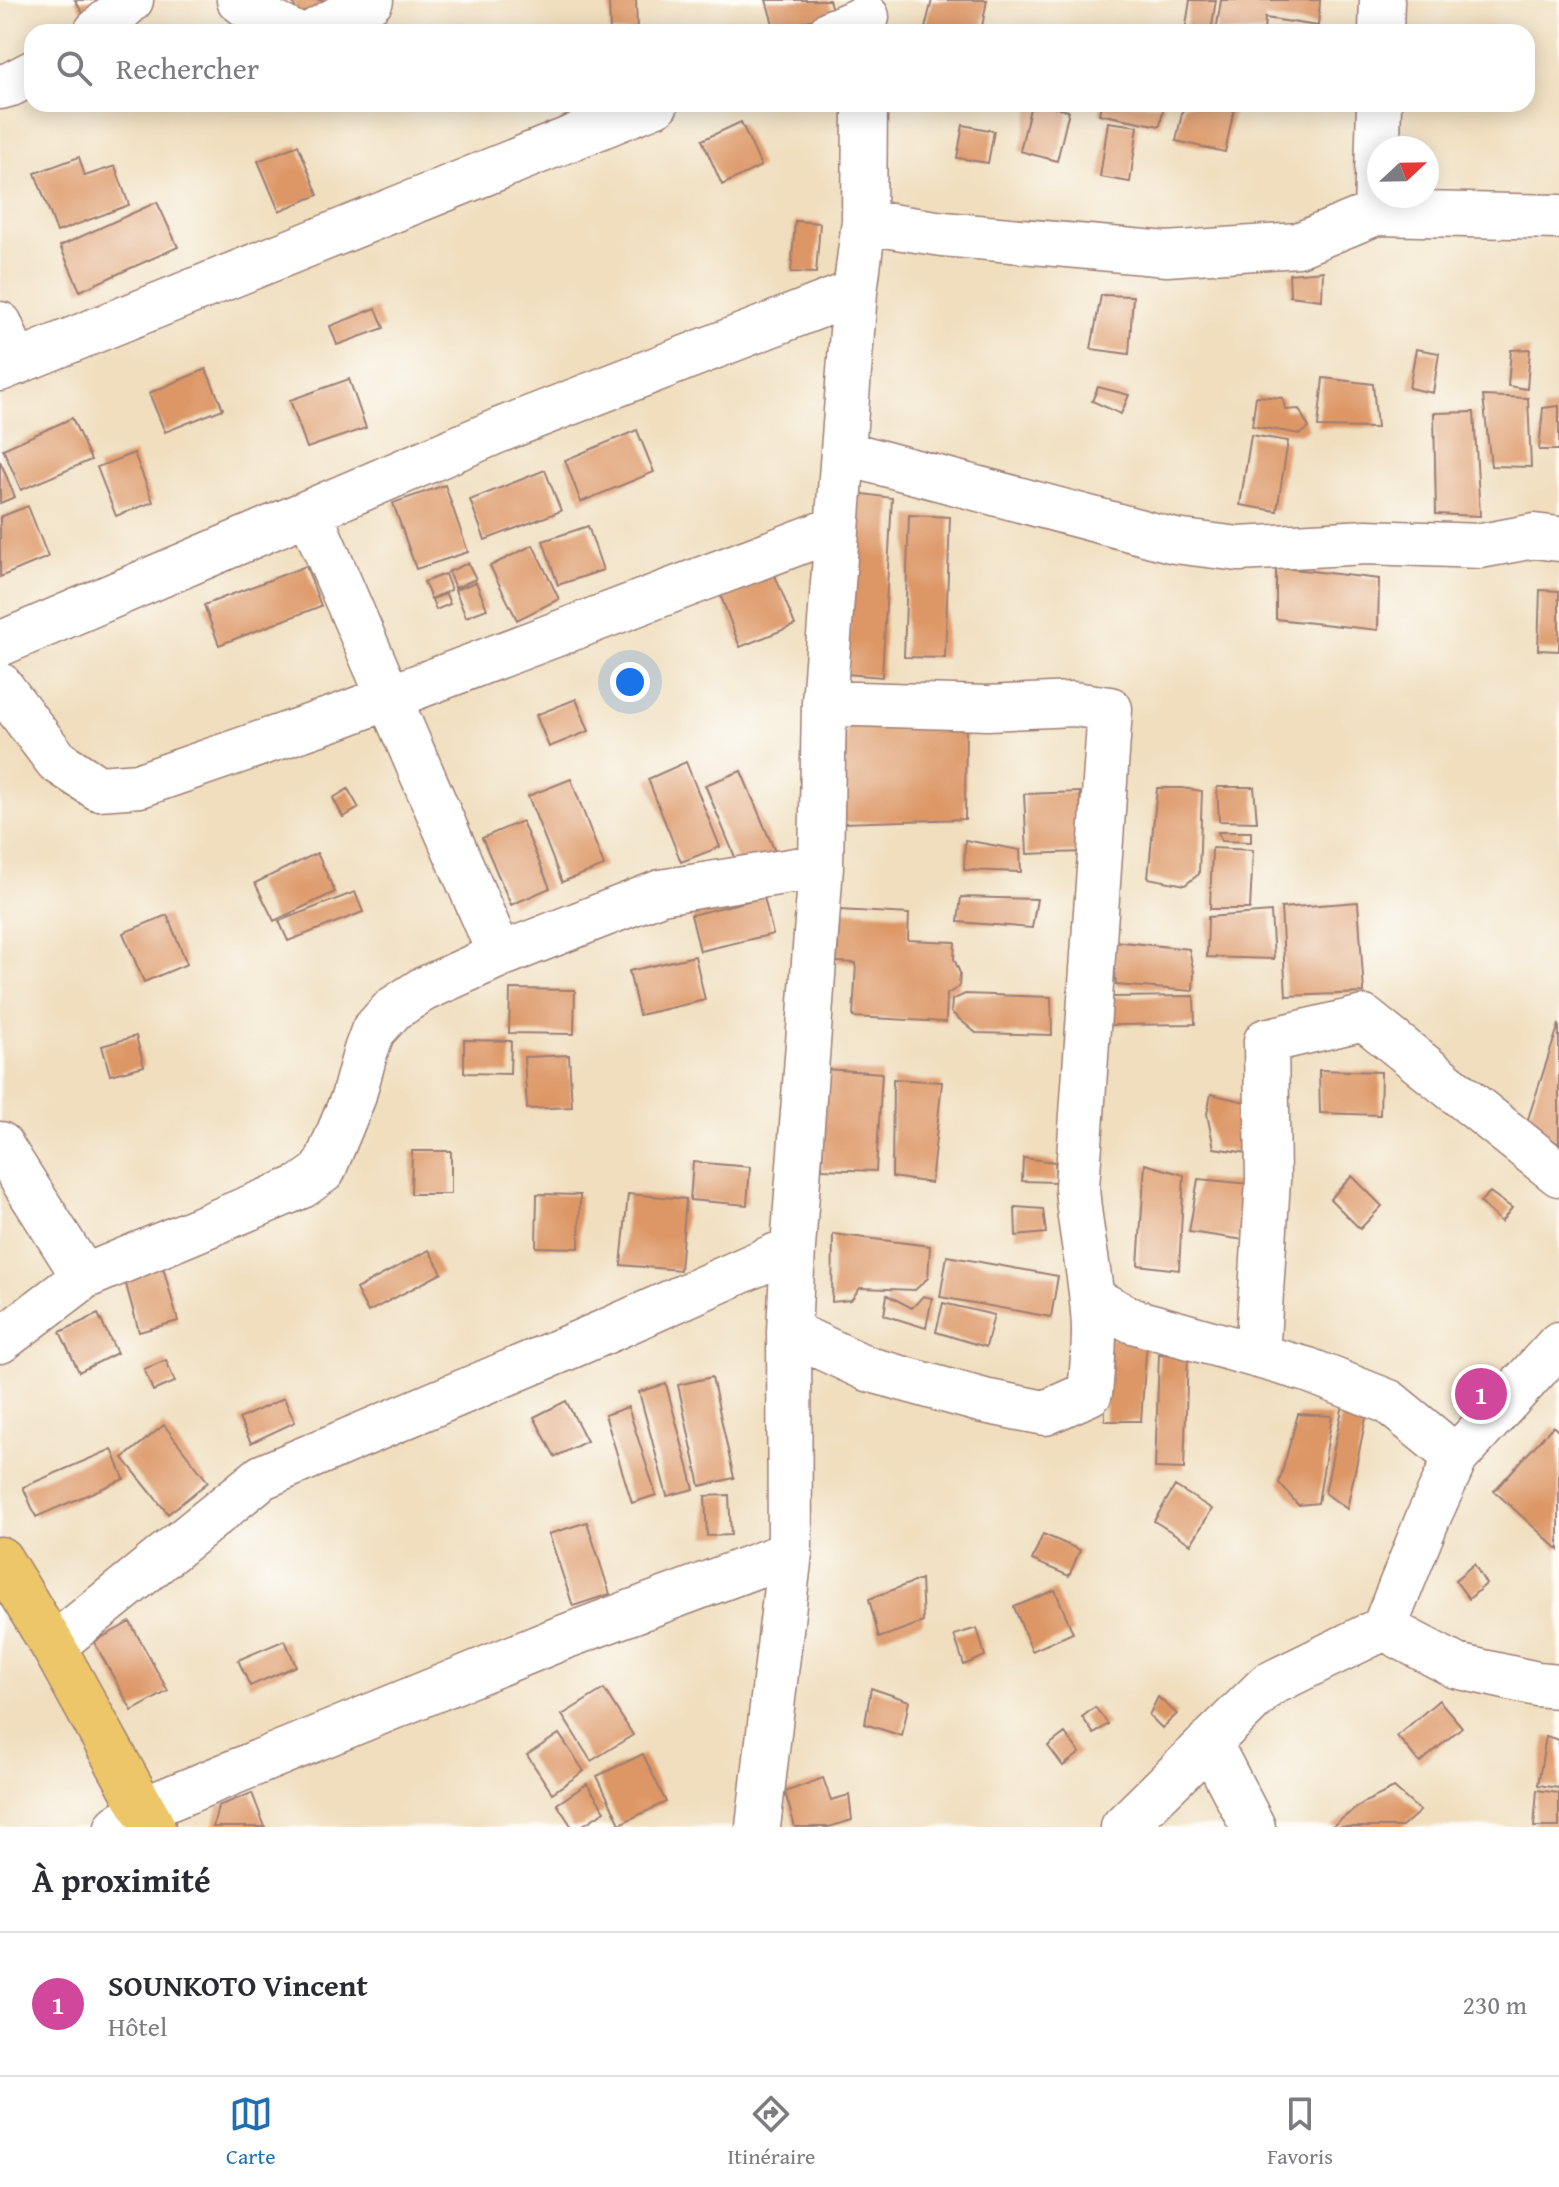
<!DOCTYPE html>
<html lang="fr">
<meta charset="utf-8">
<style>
body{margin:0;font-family:"Gentium Book Plus",serif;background:#f7f7f7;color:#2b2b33}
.compass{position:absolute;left:1367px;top:136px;width:72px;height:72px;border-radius:50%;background:#fff;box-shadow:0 4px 20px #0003;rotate:68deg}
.you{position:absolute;left:630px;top:682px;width:28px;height:28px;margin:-20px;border:6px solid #fff;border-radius:50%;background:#1a73e8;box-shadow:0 0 0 12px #1a73e833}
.badge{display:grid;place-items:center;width:52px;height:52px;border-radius:50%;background:#1f6fb2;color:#fff;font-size:26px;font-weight:700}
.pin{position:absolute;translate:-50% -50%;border:4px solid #fff;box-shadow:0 2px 8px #0006}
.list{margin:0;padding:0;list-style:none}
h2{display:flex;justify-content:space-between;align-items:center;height:104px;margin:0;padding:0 32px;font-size:34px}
h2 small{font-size:26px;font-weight:400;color:#7c7c81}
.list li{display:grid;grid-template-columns:52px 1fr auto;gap:24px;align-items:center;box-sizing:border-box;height:144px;padding:0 32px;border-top:2px solid #e1e1e2}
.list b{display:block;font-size:30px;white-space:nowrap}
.list p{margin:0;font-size:26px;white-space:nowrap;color:#7c7c81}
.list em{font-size:26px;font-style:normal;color:#7c7c81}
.icon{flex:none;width:44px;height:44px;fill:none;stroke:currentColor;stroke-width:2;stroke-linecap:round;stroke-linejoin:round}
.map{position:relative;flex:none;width:1559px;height:1827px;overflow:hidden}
.search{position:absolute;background:#fff;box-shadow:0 4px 20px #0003;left:24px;right:24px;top:24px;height:88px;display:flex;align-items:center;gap:20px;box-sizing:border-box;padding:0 28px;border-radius:24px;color:#7c7c81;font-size:30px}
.sheet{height:248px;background:#fff}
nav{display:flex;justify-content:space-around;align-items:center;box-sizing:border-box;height:112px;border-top:2px solid #e1e1e2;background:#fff;font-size:22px;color:#7c7c81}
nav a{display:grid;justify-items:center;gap:4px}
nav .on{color:#1f6fb2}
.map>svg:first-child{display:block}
.building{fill:#dd9665}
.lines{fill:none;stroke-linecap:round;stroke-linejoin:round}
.minor-casing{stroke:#9d7e74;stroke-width:47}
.major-casing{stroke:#9d7e74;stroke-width:47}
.minor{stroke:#fff;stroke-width:44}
.major{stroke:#ecc669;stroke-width:44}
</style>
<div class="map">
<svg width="1559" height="1827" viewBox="0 0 1559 1827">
<rect width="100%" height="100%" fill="#fdfcf7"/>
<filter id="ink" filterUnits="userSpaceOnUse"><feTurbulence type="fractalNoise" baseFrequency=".0125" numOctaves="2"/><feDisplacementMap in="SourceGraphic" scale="16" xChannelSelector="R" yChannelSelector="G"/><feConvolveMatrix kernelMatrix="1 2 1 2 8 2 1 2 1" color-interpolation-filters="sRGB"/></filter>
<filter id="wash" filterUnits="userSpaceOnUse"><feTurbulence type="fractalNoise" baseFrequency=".006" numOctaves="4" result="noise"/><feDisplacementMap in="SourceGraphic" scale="32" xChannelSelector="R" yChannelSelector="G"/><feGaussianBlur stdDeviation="1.8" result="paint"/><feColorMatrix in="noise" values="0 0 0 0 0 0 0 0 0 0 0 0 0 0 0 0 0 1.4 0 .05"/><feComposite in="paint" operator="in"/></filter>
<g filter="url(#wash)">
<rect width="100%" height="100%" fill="#f0debe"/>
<g id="blocks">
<!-- building -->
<path class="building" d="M75,0H116L85,17Z
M292,0H361L301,23Z
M609,0H636L637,32H610Z
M766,0H829L833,13L775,31Z
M932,0H987L981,32H945L925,28Z
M1190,0H1216L1211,32H1185Z
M1221,0H1320L1318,26L1265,18L1264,32H1216Z
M1031,104H1040L1069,111L1057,161L1020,151Z
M1101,104H1164L1160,126L1099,114Z
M1184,104H1235L1225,152L1176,141Z
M741,122L761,166L722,185L702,140Z
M1108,122L1138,126L1130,182L1100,177Z
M963,125L994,131L988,163L957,158Z
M298,145L318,195L279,211L258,161Z
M79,157L85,176L115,166L129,205L57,232L35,173Z
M157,202L178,247L80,291L60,246Z
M795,221L820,223L816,273L791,272Z
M1323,271L1322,300L1290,296L1289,274Z
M1101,295L1133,296L1129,354L1091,349Z
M376,308L384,328L337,345L330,326Z
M1416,349L1439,353L1433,393L1409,388Z
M1530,349L1527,389L1508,386L1511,350Z
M206,369L223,409L165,432L149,393Z
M1323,378L1373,384L1377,428L1318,427Z
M349,379L366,428L307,448L290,400Z
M1098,387L1129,395L1121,414L1092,401Z
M1256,396L1283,398L1285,410L1299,409L1309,428L1300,434L1252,426Z
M1483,396L1528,398L1531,467L1491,466Z
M1559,406V450H1539L1543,408Z
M1474,412L1480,516L1436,514L1434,413Z
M72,418L91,460L21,490L3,449Z
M637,430L654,472L581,502L565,460Z
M1251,435L1288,441L1277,511L1240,505Z
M134,453L153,502L116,516L97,467Z
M0,461L15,497L0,503Z
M545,470L561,511L485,540L470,500Z
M445,485L468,552L416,569L393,503Z
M857,493L892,498L882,677L847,674Z
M28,506L48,557L0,577V517Z
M909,515L950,517L945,658L904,657Z
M588,526L603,570L558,585L543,541Z
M533,545L559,599L517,620L490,566Z
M468,563L476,579L455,588L448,572Z
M306,566L321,606L219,645L204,605Z
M1276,567L1379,579L1378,630L1276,619Z
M774,573L795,625L740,647L720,594Z
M445,574L451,590L431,599L424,582Z
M476,582L487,609L466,617L455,590Z
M1540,590L1559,591V651L1538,650Z
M446,594L450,604L436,610L432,599Z
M576,699L589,731L549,747L536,715Z
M847,715L966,717L965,819L842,823Z
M686,762L720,847L681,862L648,779Z
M741,771L778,859L742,874L705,785Z
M571,779L604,866L562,882L528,796Z
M1217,787H1254L1257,822L1219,821Z
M1157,788H1182L1202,791L1199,874L1185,885L1148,878Z
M348,789L359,808L343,817L333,798Z
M1080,792L1083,852L1027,854L1024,794Z
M522,821L550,888L511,905L482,838Z
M1218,832H1251V842L1221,841Z
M965,840L1020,850L1021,872L964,870Z
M1212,848L1253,850L1250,909H1210Z
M317,853L335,892L274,921L255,883Z
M355,892L363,912L288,941L279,921Z
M764,897L773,934L700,951L691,915Z
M961,897L1037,899L1032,928L958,922Z
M1358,902L1364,993L1286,996L1281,908Z
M839,910L909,914L908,940L955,942L954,959L960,973L959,987L947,994L946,1022L853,1017L856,963L837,962Z
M1271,912L1274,959L1207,957L1208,917Z
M167,915L187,964L144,982L123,933Z
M1113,941L1189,949L1194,973L1193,991L1116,985Z
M695,956L705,1000L639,1015L629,971Z
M510,989L575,990L574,1034L509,1033Z
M965,994L1051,997L1052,1035L976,1033L951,1012L952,1000Z
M1194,996L1195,1024L1111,1025L1110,997Z
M1559,1024V1144L1526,1125Z
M136,1036L144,1066L110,1075L102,1046Z
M464,1040L511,1041L510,1074L464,1073Z
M569,1055L572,1107L527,1109L524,1057Z
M825,1069L882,1073L876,1171L822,1169Z
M1319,1070L1381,1072L1380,1115L1320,1113Z
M893,1079L942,1082L931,1183L892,1177Z
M1211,1094L1258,1105L1248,1153L1214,1148L1207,1114Z
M412,1151H451V1194H411Z
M1023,1158L1055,1162L1056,1182L1022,1181Z
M693,1162L750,1167L747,1205L690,1200Z
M1145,1164L1184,1175L1179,1270L1138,1265Z
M1352,1176L1382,1206L1360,1229L1330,1199Z
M1198,1179L1261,1185L1252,1241L1189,1232Z
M1490,1192L1512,1208L1501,1222L1480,1202Z
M537,1194L580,1195L579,1248L536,1247Z
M628,1194L686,1199L680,1270L621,1265Z
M1015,1207L1043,1209L1046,1233L1016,1236Z
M833,1234L930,1246L928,1278L915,1290L860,1288L851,1300L832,1302Z
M429,1250L442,1273L368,1312L356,1289Z
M947,1256L1058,1276L1051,1317L940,1297Z
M161,1260L178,1321L139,1332L122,1270Z
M887,1295L912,1308L923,1296L932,1298L926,1328L884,1315Z
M943,1303L994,1315L986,1347L936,1332Z
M98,1314L117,1353L79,1372L60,1332Z
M1104,1338L1147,1339L1141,1421H1105Z
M1159,1354L1188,1356L1184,1469L1155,1468Z
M166,1360L175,1382L153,1391L144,1369Z
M712,1377L734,1478L700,1486L678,1385Z
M666,1384L694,1489L667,1496L639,1392Z
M284,1398L295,1422L251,1443L239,1419Z
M1344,1399L1369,1404L1347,1509L1325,1493Z
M566,1401L587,1441L555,1457L534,1417Z
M628,1407L656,1495L632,1503L605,1415Z
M1298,1414L1332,1416L1318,1503L1298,1505L1279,1483Z
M164,1425L208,1482L168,1514L123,1458Z
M1553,1426L1559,1432V1550L1494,1491Z
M112,1449L124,1479L36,1517L23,1487Z
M1175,1486L1212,1509L1191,1544L1154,1521Z
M729,1495L731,1535L707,1536L705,1496Z
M587,1522L610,1594L573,1606L549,1534Z
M1043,1534L1080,1550L1069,1576L1032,1560Z
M1474,1564L1486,1584L1469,1599L1455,1580Z
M921,1579L923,1622L879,1638L869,1599Z
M1055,1590L1073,1633L1032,1651L1014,1607Z
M130,1622L168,1691L132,1711L94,1642Z
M977,1628L985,1656L964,1665L954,1635Z
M285,1640L296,1666L250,1686L238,1660Z
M871,1688L909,1701L902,1736L865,1724Z
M604,1689L633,1735L591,1761L562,1715Z
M1158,1697L1177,1714L1162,1728L1149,1715Z
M1439,1700L1462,1727L1420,1763L1397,1736Z
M1095,1707L1108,1724L1094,1734L1082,1717Z
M1065,1733L1080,1753L1063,1766L1048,1746Z
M559,1734L584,1771L552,1793L527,1755Z
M1546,1736L1559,1740V1788L1538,1785Z
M643,1754L666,1802L620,1824L597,1776Z
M823,1778L831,1800L849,1795L852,1820L829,1827H795L785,1792Z
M587,1784L605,1811L580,1827H572L557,1804Z
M1394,1788L1420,1811L1402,1827H1331L1363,1803Z
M1537,1790L1559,1793V1827H1534Z
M252,1793L265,1827H213L218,1806Z"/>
</g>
</g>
<g filter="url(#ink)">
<use href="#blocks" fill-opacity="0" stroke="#9d7e74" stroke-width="2"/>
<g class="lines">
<!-- minor casing -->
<g class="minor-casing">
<path id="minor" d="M239,0L263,18L291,32
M96,32L131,0
M314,32L371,0
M831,32L867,17
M1381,32L1382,0
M0,87L11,84L32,73
M1376,213L1379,104
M864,222L943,234L1167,254L1298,245L1376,213L1559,217
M0,324L16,363
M0,369L656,104
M844,453L1175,541L1239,549L1366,542L1481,546L1534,536L1559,539
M309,512L500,955
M0,644L500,430L855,292
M0,685L57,761L98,788L140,785L340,716L837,528
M0,1144L84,1277
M1092,1299L1133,1321L1308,1370L1389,1402L1456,1457
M789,1332L868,1369L984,1401L1045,1413L1090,1393C1092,1372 1094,1351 1094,1330C1093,1282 1080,1235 1077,1187L1110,709L1073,704L987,708L824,703
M0,1341L84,1277L302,1186L323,1171L353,1098L366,1050L373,1031L393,1009L422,990L500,955L661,892L821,866
M1257,1356L1268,1180L1266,1041L1364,1018L1559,1174
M1384,1628L1456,1666L1537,1684L1559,1686
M53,1646L262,1477L602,1333L793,1248
M1209,1742L1253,1827
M117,1827L144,1809L559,1639L790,1553
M758,1827L790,1553L789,1332L793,1248L821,866L824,703L855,292L864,222L865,104
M1123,1827L1268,1685L1384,1628L1428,1518L1456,1457L1559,1344"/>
</g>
<!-- major casing -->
<g class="major-casing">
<path id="major" d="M0,1559L53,1646L153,1827"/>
</g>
<!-- minor -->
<use href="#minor" class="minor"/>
<!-- major -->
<use href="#major" class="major"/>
</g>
</g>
</svg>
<svg class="compass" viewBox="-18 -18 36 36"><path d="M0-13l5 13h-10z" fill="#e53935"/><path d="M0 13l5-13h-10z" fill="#7c7c81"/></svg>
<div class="you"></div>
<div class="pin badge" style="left:1481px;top:1394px;background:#d1479c">1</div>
<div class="search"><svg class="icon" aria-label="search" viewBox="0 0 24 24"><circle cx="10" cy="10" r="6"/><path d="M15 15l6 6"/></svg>Rechercher</div>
</div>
<section class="sheet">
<h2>À proximité<small></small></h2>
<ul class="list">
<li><span class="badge" style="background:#d1479c">1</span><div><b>SOUNKOTO Vincent</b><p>Hôtel</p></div><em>230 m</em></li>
</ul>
</section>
<nav>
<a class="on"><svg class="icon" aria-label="map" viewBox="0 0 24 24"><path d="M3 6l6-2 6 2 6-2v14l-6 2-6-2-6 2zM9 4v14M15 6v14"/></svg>Carte</a>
<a><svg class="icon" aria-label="directions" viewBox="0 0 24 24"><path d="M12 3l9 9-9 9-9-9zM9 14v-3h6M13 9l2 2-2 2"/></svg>Itinéraire</a>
<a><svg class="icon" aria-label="saved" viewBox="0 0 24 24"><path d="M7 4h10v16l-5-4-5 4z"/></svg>Favoris</a>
</nav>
